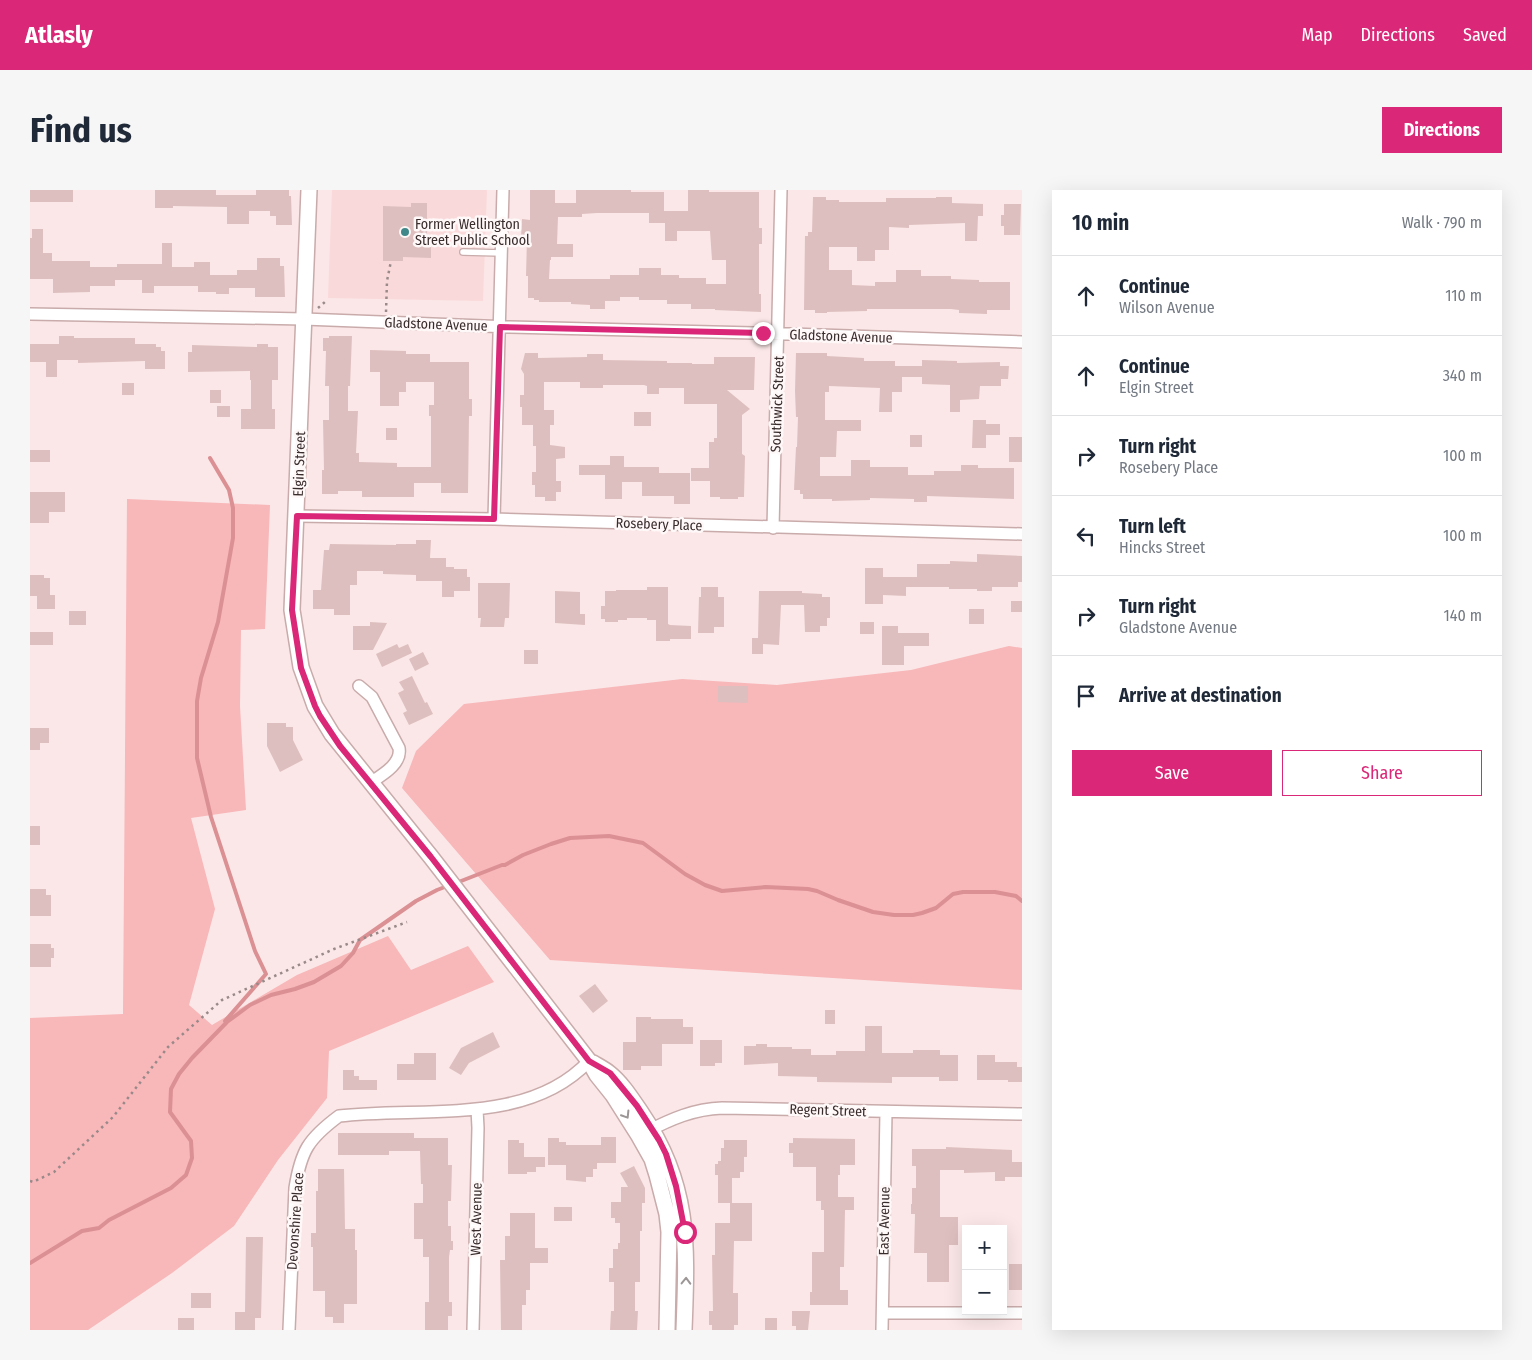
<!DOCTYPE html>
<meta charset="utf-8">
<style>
body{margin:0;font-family:"Fira Sans Condensed",sans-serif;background:#f6f6f7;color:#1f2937}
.controls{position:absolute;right:15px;bottom:15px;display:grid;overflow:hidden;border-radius:0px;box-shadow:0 5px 20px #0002}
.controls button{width:45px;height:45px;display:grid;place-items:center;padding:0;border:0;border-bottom:1px solid #e0e1e3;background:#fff;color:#1f2937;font:25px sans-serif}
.stop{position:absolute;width:15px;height:15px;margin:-11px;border:4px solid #db2777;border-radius:50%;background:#fff}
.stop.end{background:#db2777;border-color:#fff;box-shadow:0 1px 5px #0008}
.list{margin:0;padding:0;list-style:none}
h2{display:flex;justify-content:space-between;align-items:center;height:65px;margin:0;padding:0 20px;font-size:21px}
h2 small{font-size:16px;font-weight:400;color:#747a83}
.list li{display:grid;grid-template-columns:32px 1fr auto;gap:15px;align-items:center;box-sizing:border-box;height:80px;padding:0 20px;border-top:1px solid #e0e1e3}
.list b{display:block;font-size:19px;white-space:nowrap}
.list p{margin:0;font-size:16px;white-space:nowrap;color:#747a83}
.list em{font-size:16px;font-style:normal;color:#747a83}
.actions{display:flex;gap:10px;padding:15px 20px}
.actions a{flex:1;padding:11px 0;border:1px solid #db2777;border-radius:0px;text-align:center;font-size:18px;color:#db2777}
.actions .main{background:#db2777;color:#fff}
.icon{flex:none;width:28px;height:28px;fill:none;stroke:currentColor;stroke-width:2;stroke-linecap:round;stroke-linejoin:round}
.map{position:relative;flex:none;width:992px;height:1140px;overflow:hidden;border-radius:0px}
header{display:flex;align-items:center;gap:30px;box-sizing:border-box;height:70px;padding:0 25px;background:#db2777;color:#fff}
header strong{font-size:24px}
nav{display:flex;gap:28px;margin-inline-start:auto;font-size:18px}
.intro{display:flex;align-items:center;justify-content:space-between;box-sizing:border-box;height:120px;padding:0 30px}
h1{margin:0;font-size:35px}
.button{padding:12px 22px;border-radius:0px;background:#db2777;color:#fff;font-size:18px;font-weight:700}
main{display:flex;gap:30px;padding:0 30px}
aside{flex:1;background:#fff;border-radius:0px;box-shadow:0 5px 20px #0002}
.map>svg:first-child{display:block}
.built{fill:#fad9da}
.green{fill:#f8b7b9}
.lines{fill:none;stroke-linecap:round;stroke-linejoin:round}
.stream{stroke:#db9094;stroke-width:4}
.building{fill:#debfbf;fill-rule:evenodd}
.service-casing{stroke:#c9abab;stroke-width:8}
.minor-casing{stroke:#c9abab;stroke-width:14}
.tertiary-casing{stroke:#c9abab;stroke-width:18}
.path{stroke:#998989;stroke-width:2.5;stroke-dasharray:2.5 4;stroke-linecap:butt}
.service{stroke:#fff;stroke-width:5.5}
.minor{stroke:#fff;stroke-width:11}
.tertiary{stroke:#fff;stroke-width:15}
.oneway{stroke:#9c9696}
.route{stroke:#db2777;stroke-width:6}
.poi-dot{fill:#3f8788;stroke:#fff8f8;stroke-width:2}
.labels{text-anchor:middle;stroke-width:5;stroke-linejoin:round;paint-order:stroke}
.poi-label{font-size:14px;fill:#392c2d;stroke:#fff8f8;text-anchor:start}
.street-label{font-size:14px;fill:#392c2d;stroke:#fff8f8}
</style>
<header>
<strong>Atlasly</strong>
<nav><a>Map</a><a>Directions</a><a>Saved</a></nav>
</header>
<div class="intro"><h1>Find us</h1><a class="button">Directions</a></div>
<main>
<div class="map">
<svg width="992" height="1140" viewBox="0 0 992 1140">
<rect width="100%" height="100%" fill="#fbe7e7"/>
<!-- built -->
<path class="built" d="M302,0H457L453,111L298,108Z"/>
<!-- green -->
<path class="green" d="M97,309L240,315L235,439L211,440L210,516L216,620L161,628L185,719L159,815L182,835L267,785L358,746L381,780L438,756L464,792L299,861L297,908L248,970L204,1036L142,1083L58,1140H0V828L93,824Z
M979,456L992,458V800L520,770L372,598L386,561L434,514L652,489L747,495L881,480Z"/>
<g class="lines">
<!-- stream -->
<path class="stream" d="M180,268L199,300L203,318V348L188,432L171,488L167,511V568L181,627L225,761L236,784L195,831
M426,693L472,675H475L493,665L521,654L540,648L579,646L613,653L655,684L675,695L692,701L736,697L778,699L787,701L808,710L843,722L864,725H883L892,723L906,718L923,704L933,702H965L986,706L992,711
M0,1073L52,1041L69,1038L79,1030L141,998L156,985L162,968L161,951L140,922L141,899L149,884L162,868L197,832L220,815L241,805L265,799L284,792L311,776L323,763L330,750L386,711L407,700L420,695"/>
</g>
<!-- building -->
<path class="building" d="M0,0H43V12H0Z
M125,0H186V5H226V0H259V6H261L262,35H246V26H240V21H219V34H197V17L143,16V18H125Z
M500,0H525V13H546V0H601V2H634V21H658V0H679V2H729V38H732V54H729V104H731V122L685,120V119H661V114H637V110H609V107H590V111H575V119H560V115L541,114V112H509V110H504V108H498V86H496L497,48H491L492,29L500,30ZM567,23H619V33H635V51H647V41H680L682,70H696V94H676V88H649V85H631V78H609V85H580V89H519L520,70H521V67H543V54H527L528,27H552V24Z
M783,7H796V10H809V12H856V8H906V7H922V13L953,14V26H948L947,51H935V33L879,35V38L859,37V60H845V71H827V57H799V80H822V95L845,96V92H866V80H891V86H921V89L949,90V92H980V120H957V124L929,123V120L921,119H837V121L797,122V123H785V120H774L775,46H778V42H782Z
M381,13H397V49H401V68L373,67V71H353V16L381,17Z
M974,14H991L990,45H974V36H971V25H974Z
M2,39H13V63H22V71H60V77H87V74H132V53H142V77H164V72H180V85H207V80H227V68H250V76H254L255,107H225V98H199V104H186V102H168V96H124V103H112V90H85V96H60V102L23,103V89H0V48H2Z
M29,146H44V148H105V154H126V157H131V161H135V179H115V171L48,173V170H27V187H16V172H0V154H29Z
M299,146H322L320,196H318V221H328L326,263H329V272L367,273V277H401V226H399V215H404V192H376V202H369V216H350V182H340V160L376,161V164H400V172H439V209H442V226H439L438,303H411V293H384V307H332V301H308V304H292V280H294L293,230H299V196H295L296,161H293V148H299Z
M227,154H238V157H248V190H242V219H245V239H211V219H221V190H220V181L158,182V162H162V155L227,157Z
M495,163H508V168L557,167V164H573V170L637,171V173H662V174H684V167H725L724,200H697L720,219L712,225V264L715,266L714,307H708V309H690V307H680V291H661V278H679V252H684V248H687V214H654V198H629V204H617V196L614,195H573V198H550V192H514V220H524V235H520V255L535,257V268L526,269V291H531V302H526V311H515V307H505V295H502V282H506V256H503V235H492V217H490V205H494V184L491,179Z
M766,163H797V166L834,168V171H865V176H892V170L927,171V173L970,172V176H979L978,189H971V196H950L949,209L930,210V222H920V195L892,194V187H872V202H862V222H849L850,198L799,196V202H795V230H831V241H807L806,267H790V286H821V270H840V277H878V285H904V281H931V275H948V278H984V309L897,306V312H884V309L840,308V310L802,311V309H773V304H770V300H764L766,257H767L768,227H766L765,201Z
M92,193H104V205H92Z
M180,200H191V213H180Z
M187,216H200V227H187Z
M604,222H621V236H604Z
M943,230H956V234H970V245H956V258H942Z
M356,238H367V250H356Z
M880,245H892V257H880Z
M979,247H992V272H979Z
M0,260H20V272H0Z
M580,266H594V277H629V283H660V314H644V306H612V292H592V309H575V285H549V275H580Z
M0,302H35V322H19V333H0Z
M386,350H401L400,368H416V377H424V379H437V387H440V401H424V407H412V391H386V385L353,384V381H327V395H320V425H304V419H283V400H291L294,360H299L300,354L366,355V354H386Z
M947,364L992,366V392H988V397H962V401H947V399H919V397H876V406L853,405V414H835V378H853V387H887V374H920V371L947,372Z
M0,385H14V388H20V405H25V419H7V406H0Z
M448,393H480L479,428H475L474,437H450L451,428H448Z
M617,397H638V434L640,435L661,436V449H640V451H626V430H617V428H597V430H588V432H575V429H571V416H575V401H586V400H617Z
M671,397H688V407H694V437H684V443H668L669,407H671Z
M525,401L550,402V424H555V435L525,433Z
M729,401H772V403L792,404V407H800V428H797V436H790V442H775L774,415H751L749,455L733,454V464H722V448H728Z
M981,411H992V422H981Z
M939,419H954V434H939Z
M39,421H56V435H39Z
M340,432L357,433L343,460H323V436H340Z
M830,432H844V444H830Z
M852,436H868V443H899V456H874V475H852Z
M0,442H23V455H0Z
M367,454L369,458L378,454L382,463L352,477L346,464Z
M494,460H508V474H494Z
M393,462L399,474L385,481L379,469Z
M382,486L395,513L397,512L403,524L379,535L373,523L377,521L368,503L374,500L369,492Z
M688,496H718V513L688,512Z
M237,533H256V537H263V550L273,570L250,582L237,556Z
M0,538H19V553H10V560H0Z
M0,636H10V655H0Z
M0,699H16V705H21V726H0Z
M0,754H21V758H24V768H21V777H0Z
M565,794L578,811L563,823L549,806Z
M795,820H805V834H795Z
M606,827H621V829H653V837H663V854H632V876H611V880H593V852H606Z
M835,836H852V863H883V860H910V865H928V891H909V887H862V893L787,892V887L748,886V873L714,875V856H726V854H737V857H762V859H781V865H806V861H835Z
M463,842L470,857L439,873L431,885L419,878L431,858Z
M670,850H692V873H685V876H670Z
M384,863H406V890H367V874H384Z
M947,865H965V872H987V877H992V892H978V890H947Z
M313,880H324V886H329V890H347V900H313Z
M308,943H384V948H418V975H422L421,1011H418V1036H421V1051H423V1060H420L419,1067V1112H422V1126H418V1140H395V1112H399V1067H393V1049H384V1013H393V994H391L390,961H359V965H308Z
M571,947H586V973H567V979H563V987H556V992L536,990V975H518V948H529V952H536V955H571Z
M763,948L825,949V975H810V985H808V1007H824V1020H815L814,1077H810V1100H818V1115H780V1102H782V1062H794V1020H791V1011H786V977H763V963H759V953H763Z
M478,950H489V953H494V967H515V977H506V982H497V984H478Z
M694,950H717V967H714V982H710V988H702V1013H722V1051H704L703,1103H708V1135H704V1140H682V1135H679V1121H683L682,1065H685V1033H700V1013H688V985H685V974H688V971H691V958H694Z
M916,957L982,960V972H992V987H975V991H965V982L934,983V980H910V1027H928V1055H919V1092H897V1063H884L885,1024H881V1014H882V998H886V976H882V959H916Z
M604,976L615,998V1013H612V1041H610V1092H605V1121H608L607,1140H580L581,1121H584V1092H579V1078H583V1059H588V1053H590V1033H585V1028H581V1012H591V997H598L590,983Z
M288,979H314L315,1039H325V1060H327V1114H314V1133H303V1127H295V1101H283V1057H281V1043H286V1001H288Z
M524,1017H542V1031H524Z
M480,1023H505V1058H518V1073H500V1100H496V1115H492V1140H471L470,1070H475V1046H480Z
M216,1047H233L231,1128H225V1140H205V1122H215Z
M979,1074H992V1100H979Z
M161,1103H181V1118H161Z
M762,1121H780L778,1140H766V1136H762Z
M148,1128H164V1140H148Z
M735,1128H747V1140H735Z"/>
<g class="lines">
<!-- service casing -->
<g class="service-casing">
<path id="service" d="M433,62L472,63"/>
</g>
<!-- minor casing -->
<g class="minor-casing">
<path id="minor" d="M0,124L274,129L480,137L761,144L992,152
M267,326L464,329L992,344
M464,329L473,0
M743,338L751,0
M329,496L342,507L369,558C372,574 352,585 340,593
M616,942C641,929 664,919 692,918L992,924
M853,1123H992
M259,1140L265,998C271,961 278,949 309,926C391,916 497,937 559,871
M443,1140L448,938L447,919
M852,1140L856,922"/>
</g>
<!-- tertiary casing -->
<g class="tertiary-casing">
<path id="tertiary" d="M279,0L262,420L271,477L285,516L302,544L401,667L559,871L567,885L583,905L609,946L622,969L627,985L637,1024L639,1042L637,1140
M563,873C568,876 574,879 579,883C592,893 603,911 612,924C661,996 657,1058 654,1140"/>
</g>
<!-- path -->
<path class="path" d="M288,118L296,111
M356,122L357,91L361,71
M0,991L3,992L24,982L83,927L138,857L192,810L304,759L377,732"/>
<!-- service -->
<use href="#service" class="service"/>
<!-- minor -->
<use href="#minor" class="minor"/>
<!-- tertiary -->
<use href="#tertiary" class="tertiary"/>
</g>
<!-- one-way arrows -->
<defs><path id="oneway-chevron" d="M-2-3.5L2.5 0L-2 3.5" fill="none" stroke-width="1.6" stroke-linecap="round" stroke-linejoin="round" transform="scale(1.25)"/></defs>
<g class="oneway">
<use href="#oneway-chevron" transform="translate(596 925) rotate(58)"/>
<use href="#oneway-chevron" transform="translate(656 1091) rotate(-89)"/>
</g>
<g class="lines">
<!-- route -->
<path class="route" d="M655,1042L646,996L636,964L629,950L607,916L580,883L559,871L401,667L310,556L290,526L285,516L271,478L262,420L267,326L464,329L470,137L733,143"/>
</g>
<!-- markers -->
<circle class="poi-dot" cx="375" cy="42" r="5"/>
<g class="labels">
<!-- poi labels -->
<g class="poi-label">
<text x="385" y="39">Former Wellington<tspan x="385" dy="16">Street Public School</tspan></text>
</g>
<!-- street labels -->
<g class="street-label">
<text transform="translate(406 134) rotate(2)" y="5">Gladstone Avenue</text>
<text transform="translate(811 146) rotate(2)" y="5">Gladstone Avenue</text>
<text transform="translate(747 214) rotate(-88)" y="5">Southwick Street</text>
<text transform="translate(269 274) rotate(-88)" y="5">Elgin Street</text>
<text transform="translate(629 334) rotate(2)" y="5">Rosebery Place</text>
<text transform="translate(798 920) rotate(2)" y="5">Regent Street</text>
<text transform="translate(446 1029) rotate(-89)" y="5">West Avenue</text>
<text transform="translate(265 1031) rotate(-86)" y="5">Devonshire Place</text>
<text transform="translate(854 1031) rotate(-89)" y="5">East Avenue</text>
</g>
</g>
</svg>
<div class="controls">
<button>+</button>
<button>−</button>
</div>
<div class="stop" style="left:655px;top:1042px"></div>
<div class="stop end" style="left:733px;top:143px"></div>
</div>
<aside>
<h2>10 min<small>Walk · 790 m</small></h2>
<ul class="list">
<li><svg class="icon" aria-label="ahead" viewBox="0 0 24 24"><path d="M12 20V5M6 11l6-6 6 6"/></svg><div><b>Continue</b><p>Wilson Avenue</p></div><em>110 m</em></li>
<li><svg class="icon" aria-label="ahead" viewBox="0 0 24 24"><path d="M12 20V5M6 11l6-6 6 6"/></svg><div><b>Continue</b><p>Elgin Street</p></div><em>340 m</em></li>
<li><svg class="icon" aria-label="right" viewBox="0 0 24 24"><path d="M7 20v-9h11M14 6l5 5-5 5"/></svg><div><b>Turn right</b><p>Rosebery Place</p></div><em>100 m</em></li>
<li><svg class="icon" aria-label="left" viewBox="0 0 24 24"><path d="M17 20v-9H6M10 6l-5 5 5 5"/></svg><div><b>Turn left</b><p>Hincks Street</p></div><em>100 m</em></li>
<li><svg class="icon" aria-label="right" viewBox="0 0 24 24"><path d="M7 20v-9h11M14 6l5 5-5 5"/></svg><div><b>Turn right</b><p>Gladstone Avenue</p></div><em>140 m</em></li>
<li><svg class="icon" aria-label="arrive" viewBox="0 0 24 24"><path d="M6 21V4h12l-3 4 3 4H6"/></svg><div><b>Arrive at destination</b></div></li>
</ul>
<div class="actions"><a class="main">Save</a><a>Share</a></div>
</aside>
</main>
